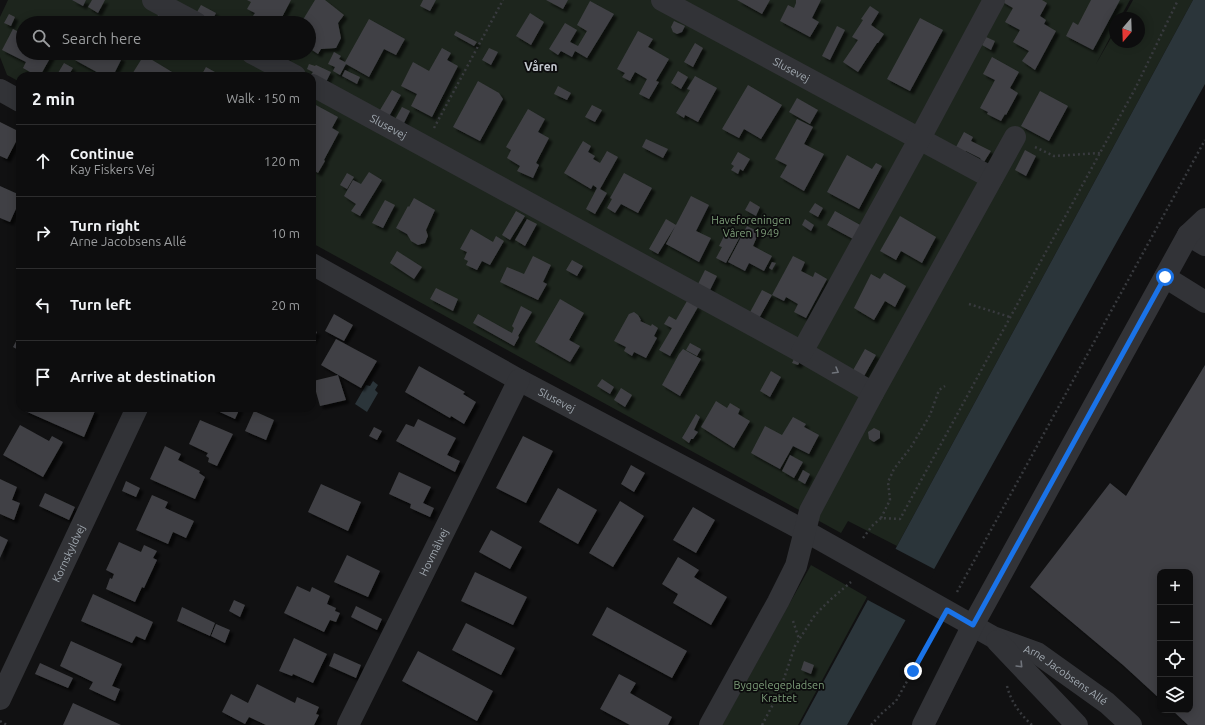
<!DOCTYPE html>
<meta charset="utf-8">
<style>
body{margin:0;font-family:Ubuntu,sans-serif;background:#161617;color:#f1f3f6}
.controls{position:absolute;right:12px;bottom:12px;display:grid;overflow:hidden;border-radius:8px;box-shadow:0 2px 10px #0003}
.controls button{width:36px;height:36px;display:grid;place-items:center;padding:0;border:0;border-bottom:1px solid #2d2d2e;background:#0d0d0e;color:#f1f3f6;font:20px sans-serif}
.compass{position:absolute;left:1109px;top:12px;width:36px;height:36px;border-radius:50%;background:#0d0d0e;box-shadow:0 2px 10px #0003;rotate:199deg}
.stop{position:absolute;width:12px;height:12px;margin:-9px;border:3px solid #1a73e8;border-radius:50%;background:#fff}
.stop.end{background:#1a73e8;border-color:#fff;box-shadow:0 1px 4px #0008}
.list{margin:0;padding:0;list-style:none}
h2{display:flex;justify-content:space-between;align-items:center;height:52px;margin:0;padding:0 16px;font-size:17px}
h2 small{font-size:13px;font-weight:400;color:#9a9c9e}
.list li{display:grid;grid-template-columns:26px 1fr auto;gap:12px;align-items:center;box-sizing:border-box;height:72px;padding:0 16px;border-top:1px solid #2d2d2e}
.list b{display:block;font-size:15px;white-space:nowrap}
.list p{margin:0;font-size:13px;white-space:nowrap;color:#9a9c9e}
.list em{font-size:13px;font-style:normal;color:#9a9c9e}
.icon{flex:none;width:22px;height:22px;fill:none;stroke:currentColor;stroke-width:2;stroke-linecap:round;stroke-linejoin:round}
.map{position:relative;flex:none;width:1205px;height:725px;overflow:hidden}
.search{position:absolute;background:#0d0d0e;box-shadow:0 2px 10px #0003;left:16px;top:16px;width:300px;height:44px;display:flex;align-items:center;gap:10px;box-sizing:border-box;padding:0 14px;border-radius:22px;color:#9a9c9e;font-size:15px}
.panel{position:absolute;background:#0d0d0e;box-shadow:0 2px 10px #0003;left:16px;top:72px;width:300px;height:340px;border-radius:12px}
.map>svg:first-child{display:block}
.green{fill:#1d251d;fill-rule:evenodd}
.water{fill:#2b353a}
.pier{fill:#111112}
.building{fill:#404145;filter:url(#shadow)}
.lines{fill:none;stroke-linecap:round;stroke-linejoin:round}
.path{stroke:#383a3e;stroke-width:2.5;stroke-dasharray:2 3;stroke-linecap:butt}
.minor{stroke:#323337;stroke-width:22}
.oneway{stroke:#70747b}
.route{stroke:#1a73e8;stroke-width:5}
.labels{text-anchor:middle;stroke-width:3.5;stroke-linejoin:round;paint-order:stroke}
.street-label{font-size:11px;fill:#a2aab2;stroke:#0c0c0d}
.park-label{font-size:11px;fill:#7d9d79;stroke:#0c0c0d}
.neighbourhood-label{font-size:12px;font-weight:bold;fill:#c3c8cf;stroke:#0c0c0d}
</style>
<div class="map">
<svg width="1205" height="725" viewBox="0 0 1205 725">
<defs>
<filter id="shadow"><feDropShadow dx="3.5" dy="3.5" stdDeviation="1" flood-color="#0009"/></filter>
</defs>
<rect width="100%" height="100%" fill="#111112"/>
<!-- green -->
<path class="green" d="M8,0H1130L1120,18H1115V28L1096,64L1115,31V42H1139V18H1123L1133,0H1193L897,546L848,521L841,533L312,243V76H20V82L7,75L0,57V17ZM23,23H309V53H23Z
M811,565L867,597L798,725H722Z"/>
<!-- water -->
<path class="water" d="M1193,0H1205V84L847,725H800Z
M373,381L378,385L375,390L378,393L367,412L355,404L366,385L370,386Z"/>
<!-- pier -->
<path class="pier" d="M894,548L936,570L907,621L866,599Z"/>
<!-- building -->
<path class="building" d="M72,0H86L83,6Z
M92,0H105L98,13L88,7Z
M247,0H291L279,23H275L270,20L268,23H265L253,16L255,13L247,9L251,2Z
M315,0H325L344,15L338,23L341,38L336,48L321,49L318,54L309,48V23H301Z
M423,0H436L430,11L420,6Z
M546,0H568L563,9Z
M737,0H770L762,14Z
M796,0H821L812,18L819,22L810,37L780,21L788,5L794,8L796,3Z
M1002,0H1042L1047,3L1040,16L1046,20L1044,24L1056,31L1035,70L1022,61L1029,51L1013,42L1020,30L1005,22L1013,8L1001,1Z
M1091,0H1120L1093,50L1066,36L1073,22L1078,25Z
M590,1L614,14L587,58L575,51L572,57L561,51L558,55L549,49L565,23L577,30L570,42L578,46L587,31L577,25Z
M201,5L216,13L212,21L199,14L197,12Z
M870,6L879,12L871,25L884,34L878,43H877L858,72L843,62L858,40L852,37L863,20L861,19Z
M159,13L173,23H154Z
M530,13L544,22L531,45L516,36Z
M9,14L15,17L11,26L4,23Z
M224,18L228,19L226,23H221Z
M920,18L943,30L910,91L887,79Z
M369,19L405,39L396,55L384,49L369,77L346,64L340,75L333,71L335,67L328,64L334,52L341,56L339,59L345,62Z
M674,21L685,26L682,32L677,34L673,32L671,27Z
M837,26L845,30L830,60L822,56Z
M13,29L23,34V53H53L40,76H37L23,68L26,62L2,50Z
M456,31L477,42L474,46L454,35Z
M638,31L653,39L648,47L669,59L656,81L659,82L649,99L639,94L647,79L635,72L630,81L622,77L625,73L617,69Z
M986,37L995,41L991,50L982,45Z
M695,43L703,48L693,67L684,62Z
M442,48L451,53L447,60L458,66L432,117L411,106L417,94L401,86L413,62L429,71Z
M489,48L498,52L491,65L482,60Z
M76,53H112L122,58L113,76H104L73,59Z
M276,53H289L284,63L274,58Z
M144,55L177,75L176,76H146L144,75V76H131Z
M992,57L1019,72L1010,88L1018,93L1006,115L1005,114L1001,121L987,114L988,112L980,108L995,80L983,74Z
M64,63L73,68L68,76H62L58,73Z
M309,64L315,66L316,65L331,72L324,86L310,76L313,72L307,69Z
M206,67L222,76H201Z
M345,70L360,77L357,84L342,76Z
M678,71L688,77L681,89L671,83Z
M695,76L717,88L698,122L685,115L684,118L676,113L690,90L687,89Z
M478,81L499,93L503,99L480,141L453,127Z
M748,85L782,105L761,139L744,129L739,138L722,129Z
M558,86L571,93L567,100L554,94Z
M392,90L401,95L387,120L377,115Z
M1040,91L1068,106L1049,141L1021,126Z
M797,98L818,110L810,124L789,112Z
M314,104L338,117L332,128L339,132L324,160L325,161L318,173L312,169V127L314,123L312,122V109Z
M592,105L602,110L595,122L585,117Z
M402,107L410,111L402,127L393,123Z
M528,109L545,119L538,132L549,138L536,163L539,165L533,178L517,171L520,166L507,158L511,150L506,147Z
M797,119L813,127L804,144L824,154L804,191L780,177L787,165L775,159Z
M0,122L20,132V134L7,159L0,156Z
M964,132L973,137L971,141L991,151L984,162L982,161L980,158L966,151L965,152L956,147Z
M646,139L668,149L663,158L642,147Z
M583,141L591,146L588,152L595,156L593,159L600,163L607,151L618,157L600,189L607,193L595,214L586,209L597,188L593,185L591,189L564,173Z
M1025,150L1036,156L1026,176L1015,170Z
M738,152L750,159L743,171L740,169L738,174L731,170L734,166L731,164Z
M847,155L872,169L876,163L882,166L859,209L827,192Z
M369,172L382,180L360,216L351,211L356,204L344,196L353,180L361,184Z
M347,173L354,177L347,189L340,185Z
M624,173L652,188L638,213L621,204L615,213L607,208L612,199L610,198Z
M0,186L20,195V200L10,222L0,218Z
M691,196L709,205L696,231L711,238L699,262L666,244Z
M414,198L435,210L426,230L428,236L425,243L418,245L411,241L407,234L396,228L408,206L409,207Z
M385,200L395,205L383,228L372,223Z
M750,201L760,207L756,216L745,210Z
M815,203L823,208L818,217L809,212Z
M516,211L525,216L510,240L502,235Z
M835,211L862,226L855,240L827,225Z
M900,216L936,237L922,263L901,251L896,260L880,251Z
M527,219L537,224L525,246L515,240Z
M666,219L676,225L658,254L649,249Z
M805,219L814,225L811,231L802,225Z
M747,226L759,232L753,246L772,256L764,271L749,263L745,271L728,262Z
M728,228L731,230L732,228L742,233L726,263L716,258L722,247L719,246Z
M471,229L493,242L496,236L504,241L490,265L482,261L477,270L466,265L468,261L464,259L467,252L460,249Z
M397,251L422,267L414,279L390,263Z
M533,256L551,265L543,282L547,284L538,300L500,282L507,267L524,274Z
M793,256L805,262L801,271L813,277L815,272L827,279L806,318L794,312L798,304L786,297L784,301L772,295Z
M572,260L583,266L577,276L566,270Z
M772,262L776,263L772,270L769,268Z
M705,270L717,276L708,294L696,288Z
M884,273L906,286L895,307L885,301L874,320L854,308L871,274L880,279Z
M436,288L458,299L453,311L430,299Z
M762,290L772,295L757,322L748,316Z
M560,299L584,313L569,340L580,346L570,362L535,342Z
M687,301L698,307L670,356L659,350L672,328L664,324L669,316L676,320Z
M521,306L532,312L518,336L519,337L514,346L473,323L478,314L512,333L514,328L512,326Z
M634,312L638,315L641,320L640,321L651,326L652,324L658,328L654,336L657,338L646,358L634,352L632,356L624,351L626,347L614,341L629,314Z
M334,314L353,325L344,341L325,331Z
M312,329L317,332L312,342Z
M20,334V351L13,347Z
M336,339L377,361L361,388L321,365Z
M690,343L701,349L697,356L686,350Z
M683,349L701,359L680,396L662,385L679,354Z
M865,349L876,355L863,378L852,372Z
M795,357L801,360L798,365L792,363Z
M1205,365V725H1188L1172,710H1190V572H1160V699L1123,665L1030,587L1110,483L1126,496Z
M419,366L465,392L463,394L476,402L464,424L451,416L450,418L405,392Z
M771,371L781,377L770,397L760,391Z
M338,375L346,400L320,406L313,381Z
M602,379L614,387L610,394L597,386Z
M621,388L632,395L625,407L614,400Z
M716,401L727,408L730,403L740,409L738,414L750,421L734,448L701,427Z
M26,408H87L95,411L84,437L25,411Z
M211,408H240L235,419Z
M254,411L274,420L266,440L245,431Z
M696,414L700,417L694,430L698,432L693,439H691L689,443L682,438Z
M793,417L806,424L804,427L819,435L809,454L793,446L780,469L751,453L765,426L782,435Z
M418,419L456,438L447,455L460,461L455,472L396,441L406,424L414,427Z
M200,420L233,434L217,466L208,462L209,458L206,456L208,453L189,444Z
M20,425L49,441L52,436L63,442L43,477L3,455Z
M374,427L382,431L377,440L369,436Z
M874,428L880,431V438L874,442L869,439L868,432Z
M523,436L553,451L526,503L496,488Z
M165,446L181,454L178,460L200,471L199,473L205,477L195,499L150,479Z
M790,455L803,462L794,478L782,471Z
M631,465L645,473L634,492L621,484Z
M803,470L810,474L805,484L798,480Z
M399,472L431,487L423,503L434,508L430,517L410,508L411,504L389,494Z
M0,479L17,487L12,500L20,503L14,520L0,514Z
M126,481L140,488L136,497L122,491Z
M321,484L361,502L348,531L308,512Z
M558,488L597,510L578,544L539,522Z
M45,493L75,507L69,520L39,506Z
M152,495L168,502L165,508L194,521L186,538L173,532L168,544L136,530Z
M620,501L644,516L613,567L589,553Z
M693,507L715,520L696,553L673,540Z
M491,530L522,547L510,569L479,552Z
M0,536L8,540L0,558Z
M119,542L141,552L144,545L157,551L153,558L157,560L144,588L142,587L135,602L106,589L110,578L112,579L114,574L106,570Z
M347,555L380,571L368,597L334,582Z
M678,557L699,570L694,577L727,597L711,625L673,603L678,594L662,584Z
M475,572L527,597L513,625L461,601Z
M297,586L310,592L312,587L330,596L327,604L336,608L335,611L340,613L336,622L330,620L324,632L284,613Z
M93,594L153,622L145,640L136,636L132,643L81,621Z
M234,600L245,605L240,617L229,611Z
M356,606L382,619L377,630L351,617Z
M182,607L215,623L210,636L177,621Z
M607,607L687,651L672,678L592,635Z
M466,623L515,648L501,675L452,650Z
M216,624L230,630L225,643L211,636Z
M294,638L327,654L313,683L293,674L292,676L279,671Z
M71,641L122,664L112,686L120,689L115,701L89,689L93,682L60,666Z
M418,651L493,691L477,721L402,681Z
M334,653L361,665L356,678L329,666Z
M804,661L814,665L811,674L801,670Z
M40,663L73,678L68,688L35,674Z
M619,674L636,683L630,693L672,717L668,725H630L600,709Z
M257,684L295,703L297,697L319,707L316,714L319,715L314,725H266L249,717L245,724L222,712L231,694L248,703Z
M73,703L121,725H63Z"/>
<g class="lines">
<!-- path -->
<path class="path" d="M434,128L503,0
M1035,147L1054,156L1100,153
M969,304L1010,317
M881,518L890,500L888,482L894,469L911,447L923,427L930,415L939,390L945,386
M863,538L872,526L881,518L900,519L1136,87L1178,0
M957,592L1205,140
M793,621L799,639
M1007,686C1011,702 1020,714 1032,725
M0,721L7,725
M762,725L779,693L795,646L815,615L830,600L851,582
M871,725L881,714L896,701L936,629"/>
<!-- minor -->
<g class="minor">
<path d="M153,0L196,23"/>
<path id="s1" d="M662,0L992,178"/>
<path d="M252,53L295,76"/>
<path id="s2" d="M312,85L802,352L873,393"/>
<path d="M0,90L20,101"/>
<path d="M1188,235L1205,245"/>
<path id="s3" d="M312,264L519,380L805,531L993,637L1037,653L1107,703L1131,725"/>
<path d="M1165,277L1205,302"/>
<path d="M802,352L920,138L994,0"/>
<path d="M997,641L1077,725"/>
<path id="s4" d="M0,699L137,408"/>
<path id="s5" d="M348,725L519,380"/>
<path d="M710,725L778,602L796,566L810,511L873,393L1015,137"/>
<path d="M923,725L973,625L1188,235L1205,219"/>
</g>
</g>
<!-- one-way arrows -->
<defs><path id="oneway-chevron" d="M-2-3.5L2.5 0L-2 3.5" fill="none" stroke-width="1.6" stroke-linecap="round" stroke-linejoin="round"/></defs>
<g class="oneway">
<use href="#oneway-chevron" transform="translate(836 371) rotate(30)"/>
<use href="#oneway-chevron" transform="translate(1020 665) rotate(46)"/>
</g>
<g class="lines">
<!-- route -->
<path class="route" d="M913,671L947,610L973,625L1165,277"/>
</g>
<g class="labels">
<!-- street labels -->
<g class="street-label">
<text dy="4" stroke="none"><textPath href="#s1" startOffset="147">Slusevej</textPath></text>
<text dy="4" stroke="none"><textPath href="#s2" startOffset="87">Slusevej</textPath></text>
<text dy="4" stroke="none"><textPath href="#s3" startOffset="280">Slusevej</textPath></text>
<text dy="4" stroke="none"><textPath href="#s5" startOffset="193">Hovmålvej</textPath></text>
<text dy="4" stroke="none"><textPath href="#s4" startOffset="161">Kornskyldvej</textPath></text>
<text dy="4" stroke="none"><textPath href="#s3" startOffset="859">Arne Jacobsens Allé</textPath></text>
</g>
<!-- park labels -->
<g class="park-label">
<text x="751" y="224">Haveforeningen<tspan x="751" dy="13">Våren 1949</tspan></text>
<text x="779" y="689">Byggelegepladsen<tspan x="779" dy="13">Krattet</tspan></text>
</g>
<!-- neighbourhood labels -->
<g class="neighbourhood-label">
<text x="541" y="71">Våren</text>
</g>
</g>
</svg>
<div class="controls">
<button>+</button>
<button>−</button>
<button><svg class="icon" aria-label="locate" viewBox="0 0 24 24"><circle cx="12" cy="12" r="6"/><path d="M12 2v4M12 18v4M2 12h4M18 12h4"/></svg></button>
<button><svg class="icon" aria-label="layers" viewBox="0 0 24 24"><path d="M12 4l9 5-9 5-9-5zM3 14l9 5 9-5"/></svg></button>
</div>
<svg class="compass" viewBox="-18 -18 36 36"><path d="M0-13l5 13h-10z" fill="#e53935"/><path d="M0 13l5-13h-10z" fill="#9a9c9e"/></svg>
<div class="stop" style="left:1165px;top:277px"></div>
<div class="stop end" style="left:913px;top:671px"></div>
<div class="search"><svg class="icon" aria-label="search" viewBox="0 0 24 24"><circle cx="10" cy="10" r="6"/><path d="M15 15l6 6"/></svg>Search here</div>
<section class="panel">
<h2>2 min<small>Walk · 150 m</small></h2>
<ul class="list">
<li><svg class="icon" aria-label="ahead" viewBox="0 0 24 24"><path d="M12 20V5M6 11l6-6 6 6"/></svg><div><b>Continue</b><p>Kay Fiskers Vej</p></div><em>120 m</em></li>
<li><svg class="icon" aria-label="right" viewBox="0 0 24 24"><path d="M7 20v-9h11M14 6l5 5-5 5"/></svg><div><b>Turn right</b><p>Arne Jacobsens Allé</p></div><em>10 m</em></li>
<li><svg class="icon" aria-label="left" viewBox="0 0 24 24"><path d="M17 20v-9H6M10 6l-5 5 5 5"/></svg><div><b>Turn left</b></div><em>20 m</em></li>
<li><svg class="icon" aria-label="arrive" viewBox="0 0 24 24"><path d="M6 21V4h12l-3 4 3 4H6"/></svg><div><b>Arrive at destination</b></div></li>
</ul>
</section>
</div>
